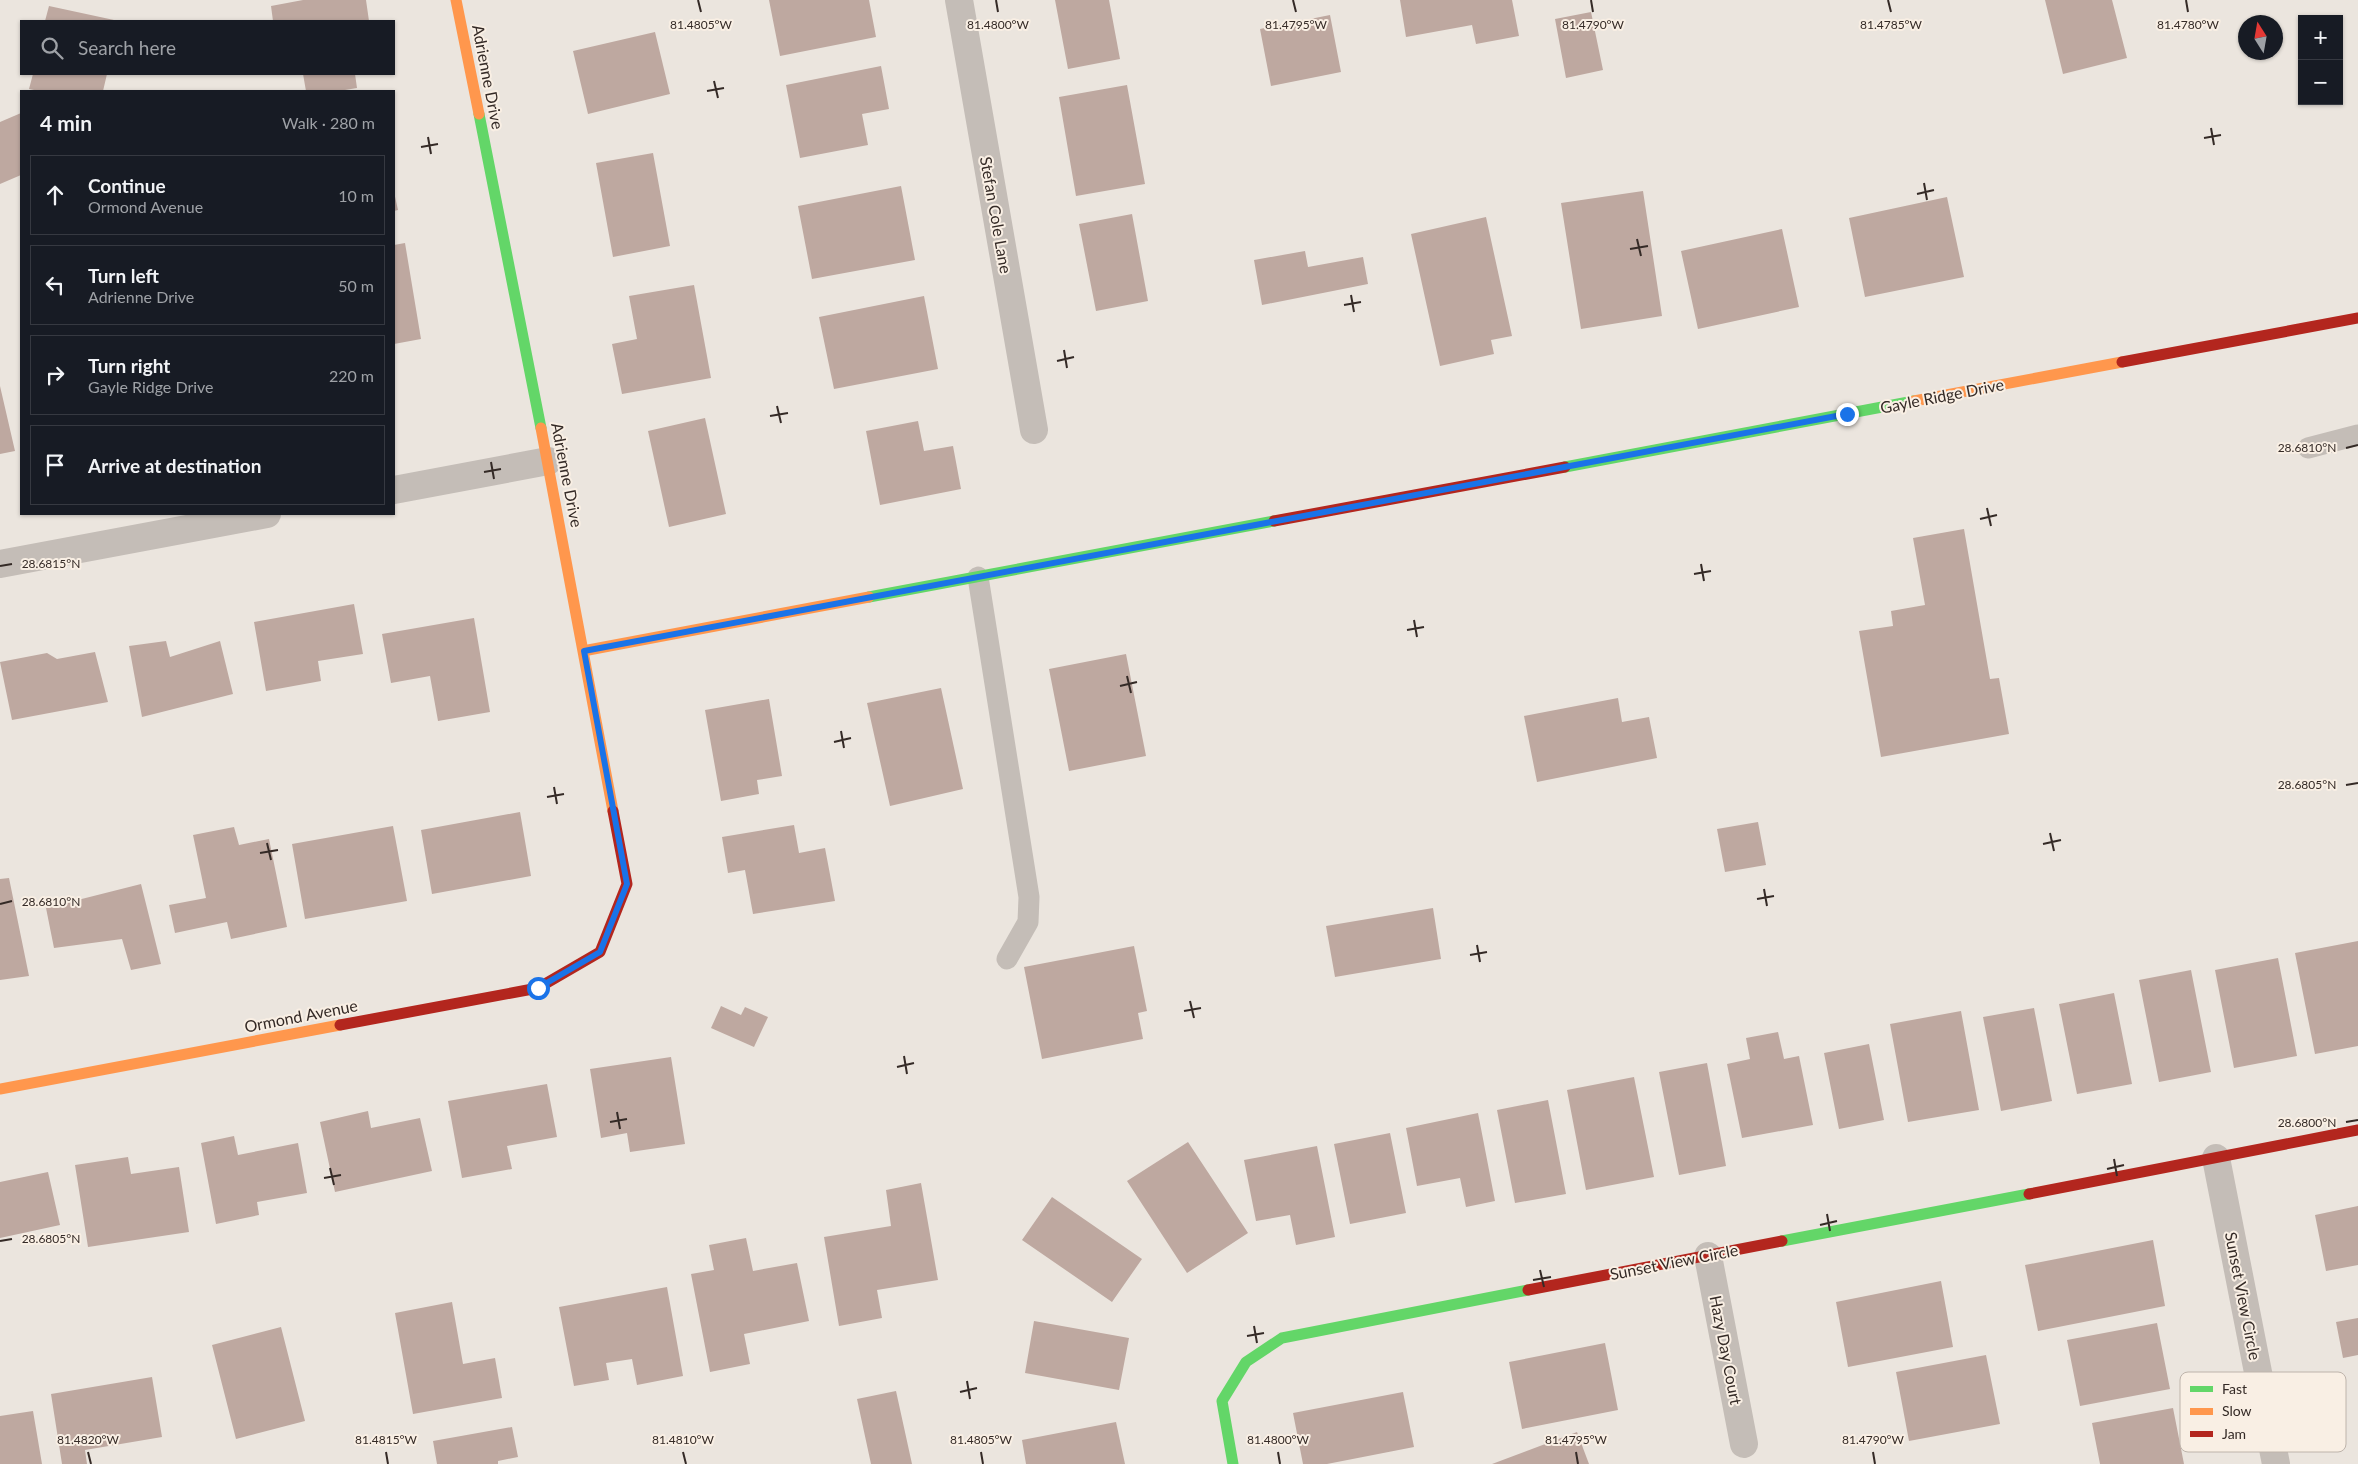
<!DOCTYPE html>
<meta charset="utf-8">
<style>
body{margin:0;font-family:Lato,sans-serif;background:#20242c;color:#f1f3f6}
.controls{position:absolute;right:15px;top:15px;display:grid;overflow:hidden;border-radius:0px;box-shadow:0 1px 4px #0004}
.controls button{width:45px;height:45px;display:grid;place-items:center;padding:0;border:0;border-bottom:1px solid #363941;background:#171b24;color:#f1f3f6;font:25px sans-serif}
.compass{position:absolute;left:2238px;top:15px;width:45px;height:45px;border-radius:50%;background:#171b24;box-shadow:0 1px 4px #0004;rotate:349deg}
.stop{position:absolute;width:15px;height:15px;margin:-11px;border:4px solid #1a73e8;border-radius:50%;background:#fff}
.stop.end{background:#1a73e8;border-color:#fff;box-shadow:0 1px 5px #0008}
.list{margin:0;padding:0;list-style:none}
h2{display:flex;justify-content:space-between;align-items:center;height:65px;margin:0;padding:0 20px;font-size:21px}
h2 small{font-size:16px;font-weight:400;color:#9ea1a6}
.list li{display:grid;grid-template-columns:32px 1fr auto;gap:15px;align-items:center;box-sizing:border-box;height:80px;margin:0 10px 10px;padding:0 10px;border:1px solid #363941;border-radius:0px}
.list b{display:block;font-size:19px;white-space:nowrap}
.list p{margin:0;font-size:16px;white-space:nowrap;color:#9ea1a6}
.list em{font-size:16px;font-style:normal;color:#9ea1a6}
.icon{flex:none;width:28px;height:28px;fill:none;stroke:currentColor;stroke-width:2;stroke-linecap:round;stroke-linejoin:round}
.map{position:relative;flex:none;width:2358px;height:1464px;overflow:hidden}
.search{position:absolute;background:#171b24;box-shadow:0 1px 4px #0004;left:20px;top:20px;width:375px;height:55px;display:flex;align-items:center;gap:12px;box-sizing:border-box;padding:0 18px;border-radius:0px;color:#9ea1a6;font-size:19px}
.panel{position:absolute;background:#171b24;box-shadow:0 1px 4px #0004;left:20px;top:90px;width:375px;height:425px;border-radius:0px}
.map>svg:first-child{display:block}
.building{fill:#bea8a0}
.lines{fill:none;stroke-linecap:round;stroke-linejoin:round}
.lane{stroke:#c4bdb7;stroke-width:21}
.street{stroke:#c4bdb7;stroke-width:28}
.fast{stroke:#63d668;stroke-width:11}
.slow{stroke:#ff974d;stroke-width:11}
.jam{stroke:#b3261e;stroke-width:11}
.route{stroke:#1a73e8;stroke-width:6}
.ticks{fill:none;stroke:#342a26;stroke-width:2}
.labels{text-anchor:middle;stroke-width:4;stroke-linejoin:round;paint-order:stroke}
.street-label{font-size:16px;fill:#342a26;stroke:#f9efe4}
.key{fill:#f9efe4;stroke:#beb4ab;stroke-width:1}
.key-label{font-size:14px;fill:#342a26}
.ticks-label{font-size:12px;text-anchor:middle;fill:#342a26;stroke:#f9efe4;stroke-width:4;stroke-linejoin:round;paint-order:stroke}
</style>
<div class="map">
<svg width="2358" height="1464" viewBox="0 0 2358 1464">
<rect width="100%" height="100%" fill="#ebe5de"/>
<!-- building -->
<path class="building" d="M303,0H366L369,21H273L271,6Z
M769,0H869L876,37L780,56Z
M1055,0H1109L1120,59L1068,69Z
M1400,0H1512L1519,36L1476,44L1472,25L1406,37Z
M2045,0H2112L2127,58L2063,74Z
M49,6L114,20V21H45Z
M1591,12L1603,70L1566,78L1555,19Z
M1330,15L1341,72L1271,86L1260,29Z
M655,32L670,94L588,114L573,51Z
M881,66L889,109L862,114L868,145L800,158L786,85Z
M33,74H107L103,91H39L29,89Z
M303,74H355L357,88L339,91H306Z
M1127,85L1145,184L1076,196L1059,97Z
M21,113V175L0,184V122Z
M653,153L670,246L613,257L596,163Z
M901,186L915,260L812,279L798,206Z
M1643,191L1662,316L1581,329L1561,203Z
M394,192L398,210L394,211Z
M1947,197L1964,277L1865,297L1849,218Z
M1132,214L1148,301L1096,311L1079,224Z
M1486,217L1512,336L1491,340L1494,354L1440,366L1411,234Z
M1782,229L1799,307L1698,329L1681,251Z
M405,243L421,339L394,344V245Z
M1305,251L1308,267L1363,257L1368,284L1262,305L1254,260Z
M694,285L711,378L622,394L612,344L637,339L629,296Z
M924,296L938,369L834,389L819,317Z
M0,386L15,451L0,454Z
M705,418L726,514L669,527L648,431Z
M918,421L924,451L953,446L961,489L880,505L866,431Z
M1964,529L1990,679L1999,678L2009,734L1881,757L1859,631L1893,626L1891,611L1925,605L1913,538Z
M354,604L363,654L318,661L321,681L266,691L254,622Z
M474,618L490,712L438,721L430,676L391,683L382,634Z
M166,641L170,657L220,641L233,694L142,717L129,646Z
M95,652L108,702L12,720L0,662L47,653L57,659Z
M1126,654L1146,756L1069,771L1049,669Z
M941,688L963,789L890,806L867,703Z
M1618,698L1622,722L1649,717L1657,758L1537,782L1524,716Z
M769,699L782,776L757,780L759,794L721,801L705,710Z
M520,812L531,876L432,894L421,830Z
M1758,822L1766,865L1725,872L1717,829Z
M794,825L799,853L825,848L835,901L753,914L745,870L728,873L722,837Z
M393,826L407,901L305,919L292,844Z
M234,827L239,845L269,839L287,927L231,939L227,922L175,933L169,905L206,898L193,835Z
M9,878L29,976L0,980V879Z
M141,884L161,964L131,970L122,939L54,948L46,908Z
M1433,908L1441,959L1335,977L1326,926Z
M2358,941V1046L2315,1054L2295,953Z
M1134,946L1147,1011L1138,1013L1143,1039L1042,1059L1024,967Z
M2278,958L2297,1056L2234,1068L2215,970Z
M2191,970L2211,1072L2159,1082L2139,980Z
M2114,993L2132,1084L2077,1094L2059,1004Z
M721,1006L741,1015L745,1007L768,1017L754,1047L711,1028Z
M2034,1008L2052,1101L2001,1111L1983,1017Z
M1961,1011L1979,1110L1908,1122L1890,1024Z
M1778,1032L1784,1059L1799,1056L1813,1125L1742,1138L1727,1064L1750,1059L1746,1038Z
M1869,1044L1884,1120L1839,1129L1824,1053Z
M671,1057L685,1144L630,1152L627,1133L601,1138L590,1069Z
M1707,1063L1726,1166L1679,1175L1659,1072Z
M1634,1077L1654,1177L1586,1190L1567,1090Z
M547,1084L557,1137L507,1146L512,1169L462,1178L448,1101Z
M1548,1100L1566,1194L1515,1203L1497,1110Z
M368,1111L371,1128L420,1118L432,1171L335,1192L320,1122Z
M1478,1113L1495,1201L1466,1207L1460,1178L1417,1186L1406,1128Z
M1390,1133L1406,1213L1350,1224L1334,1144Z
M234,1136L238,1155L298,1143L307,1193L257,1202L259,1215L216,1224L201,1143Z
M1188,1142L1248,1233L1187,1273L1127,1181Z
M1317,1146L1335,1237L1296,1245L1290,1215L1256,1221L1244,1160Z
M128,1157L131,1174L179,1167L189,1232L88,1247L75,1165Z
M48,1172L60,1225L0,1238V1182Z
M921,1183L938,1280L877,1290L882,1318L839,1326L824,1237L891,1226L886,1190Z
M1052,1197L1142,1259L1112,1302L1022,1240Z
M2358,1206V1265L2326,1271L2315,1215Z
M746,1238L753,1271L797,1263L809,1321L744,1334L750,1364L710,1372L691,1274L714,1270L709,1245Z
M2153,1240L2165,1306L2038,1331L2025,1265Z
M1941,1281L1953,1347L1848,1367L1836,1302Z
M667,1287L683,1376L637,1385L632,1359L606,1363L609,1380L574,1386L559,1307Z
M452,1302L463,1364L495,1358L502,1398L413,1414L395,1313Z
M2358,1318V1355L2343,1358L2336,1322Z
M1034,1321L1129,1338L1119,1390L1025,1373Z
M2157,1323L2170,1389L2080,1406L2067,1340Z
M281,1327L305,1421L236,1439L212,1345Z
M1605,1343L1618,1410L1522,1429L1509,1362Z
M1986,1355L2000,1424L1909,1441L1896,1372Z
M152,1377L162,1437L85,1450L87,1464H62L51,1394Z
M896,1391L912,1464H871L857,1399Z
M1403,1392L1414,1447L1327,1464H1303L1293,1413Z
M2173,1408L2184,1464H2100L2092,1423Z
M33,1411L42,1464H0V1416Z
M1116,1422L1125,1464H1026L1022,1440Z
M512,1427L518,1457L498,1461V1464H437L433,1441Z
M1577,1432L1589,1464H1492Z"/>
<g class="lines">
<!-- lane -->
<path class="lane" d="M2308,448L2358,435
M978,577L1029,897L1028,922L1007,959"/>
<!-- street -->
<path class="street" d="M959,0L1034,430
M394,490L548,461
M0,564L267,514
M2216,1158L2276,1464
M1708,1256L1744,1444"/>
<!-- fast -->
<path class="fast" d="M479,114L541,428
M1565,467L1914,401
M869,597L1274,521
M1782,1241L2029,1194
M1233,1464L1222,1401L1246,1362L1282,1338L1528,1290"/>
<!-- slow -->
<path class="slow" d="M456,0L479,114
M1914,401L2122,362
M541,428L613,811
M583,651L869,597
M0,1089L340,1025"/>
<!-- jam -->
<path class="jam" d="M2122,362L2358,318
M1274,521L1565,467
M340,1025L538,988L600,952L627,884L613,811
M2029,1194L2358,1130
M1528,1290L1782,1241"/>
</g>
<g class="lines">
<!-- route -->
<path class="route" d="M538,988L600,952L627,884L584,651L1847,414"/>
</g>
<!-- ticks -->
<path class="ticks" d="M698,0L701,12M996,0L998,12M1293,0L1296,12M1591,0L1593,12M1888,0L1891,12M2186,0L2188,12M714,81L718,98M707,91L724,88M2211,128L2214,145M428,137L431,154M2204,138L2221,135M421,147L438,144M1924,183L1927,200M1917,194L1934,190M1637,239L1641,256M1630,249L1648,246M1351,295L1354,312M1344,305L1361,302M1064,350L1067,368M1057,361L1074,357M777,406L781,423M770,416L788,413M2346,448L2358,445M491,462L494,479M484,472L501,469M1987,508L1991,526M1980,519L1997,515M1701,564L1704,581M0,566L12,564M1694,574L1711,571M1414,620L1417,637M1407,630L1424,627M1127,676L1131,693M1120,686L1137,682M841,731L844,748M834,742L851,738M2346,785L2358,783M554,787L557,804M547,797L564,794M2050,833L2054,851M267,843L271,860M2043,844L2061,840M260,853L278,850M1764,889L1767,906M1757,899L1774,896M0,904L12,901M1477,945L1480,962M1470,955L1487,952M1190,1001L1194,1018M1184,1011L1201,1008M904,1056L907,1074M897,1067L914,1063M617,1112L620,1129M610,1122L627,1119M2346,1122L2358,1120M2114,1159L2117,1176M330,1168L334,1185M2107,1169L2124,1165M324,1178L341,1175M1827,1214L1830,1231M1820,1225L1837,1221M0,1241L12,1239M1540,1270L1544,1287M1533,1280L1551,1277M1254,1326L1257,1343M1247,1336L1264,1333M967,1381L970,1399M960,1392L977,1388M88,1452L91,1464M386,1452L388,1464M683,1452L686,1464M981,1452L983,1464M1278,1452L1280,1464M1576,1452L1578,1464M1873,1452L1875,1464"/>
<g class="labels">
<!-- street labels -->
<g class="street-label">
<text transform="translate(488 77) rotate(79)" y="6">Adrienne Drive</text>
<text transform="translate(996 215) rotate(80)" y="6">Stefan Cole Lane</text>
<text transform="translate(1942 396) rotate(-11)" y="6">Gayle Ridge Drive</text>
<text transform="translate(567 475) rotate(79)" y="6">Adrienne Drive</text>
<text transform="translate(301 1016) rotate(-11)" y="6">Ormond Avenue</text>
<text transform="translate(1674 1262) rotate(-11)" y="6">Sunset View Circle</text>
<text transform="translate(2243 1296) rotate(79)" y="6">Sunset View Circle</text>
<text transform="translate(1726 1350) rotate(79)" y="6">Hazy Day Court</text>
</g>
</g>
<!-- legend -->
<rect x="2180" y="1372" width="166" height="80" rx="8" class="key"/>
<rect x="2190" y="1386" width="23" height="6" fill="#63d668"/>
<rect x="2190" y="1408" width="23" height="7" fill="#ff974d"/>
<rect x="2190" y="1431" width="23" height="6" fill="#b3261e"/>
<g class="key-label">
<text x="2222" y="1394">Fast</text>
<text x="2222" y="1416">Slow</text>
<text x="2222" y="1439">Jam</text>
</g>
<g class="ticks-label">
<text x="701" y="29">81.4805°W</text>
<text x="1296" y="29">81.4795°W</text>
<text x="1593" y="29">81.4790°W</text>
<text x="1891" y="29">81.4785°W</text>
<text x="2188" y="29">81.4780°W</text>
<text x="998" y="29">81.4800°W</text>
<text x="2307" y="452">28.6810°N</text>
<text x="51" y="568">28.6815°N</text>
<text x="2307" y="789">28.6805°N</text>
<text x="51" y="906">28.6810°N</text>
<text x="2307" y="1127">28.6800°N</text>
<text x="51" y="1243">28.6805°N</text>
<text x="88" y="1444">81.4820°W</text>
<text x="386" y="1444">81.4815°W</text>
<text x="683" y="1444">81.4810°W</text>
<text x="981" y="1444">81.4805°W</text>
<text x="1278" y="1444">81.4800°W</text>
<text x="1576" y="1444">81.4795°W</text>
<text x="1873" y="1444">81.4790°W</text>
</g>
</svg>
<div class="controls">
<button>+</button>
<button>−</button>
</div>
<svg class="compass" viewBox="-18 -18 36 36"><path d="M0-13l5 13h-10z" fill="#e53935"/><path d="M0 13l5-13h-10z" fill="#9ea1a6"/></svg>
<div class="stop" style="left:538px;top:988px"></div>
<div class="stop end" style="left:1847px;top:414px"></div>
<div class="search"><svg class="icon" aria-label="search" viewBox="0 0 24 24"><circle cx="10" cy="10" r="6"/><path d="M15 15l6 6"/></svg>Search here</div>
<section class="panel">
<h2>4 min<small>Walk · 280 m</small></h2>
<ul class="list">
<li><svg class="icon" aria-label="ahead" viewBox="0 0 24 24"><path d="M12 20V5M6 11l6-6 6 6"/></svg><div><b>Continue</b><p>Ormond Avenue</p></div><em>10 m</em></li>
<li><svg class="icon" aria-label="left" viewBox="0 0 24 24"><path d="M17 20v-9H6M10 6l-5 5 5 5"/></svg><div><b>Turn left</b><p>Adrienne Drive</p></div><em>50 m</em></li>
<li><svg class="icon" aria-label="right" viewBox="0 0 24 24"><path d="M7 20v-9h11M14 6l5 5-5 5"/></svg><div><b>Turn right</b><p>Gayle Ridge Drive</p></div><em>220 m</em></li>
<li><svg class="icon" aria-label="arrive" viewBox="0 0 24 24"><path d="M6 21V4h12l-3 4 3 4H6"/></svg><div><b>Arrive at destination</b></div></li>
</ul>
</section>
</div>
